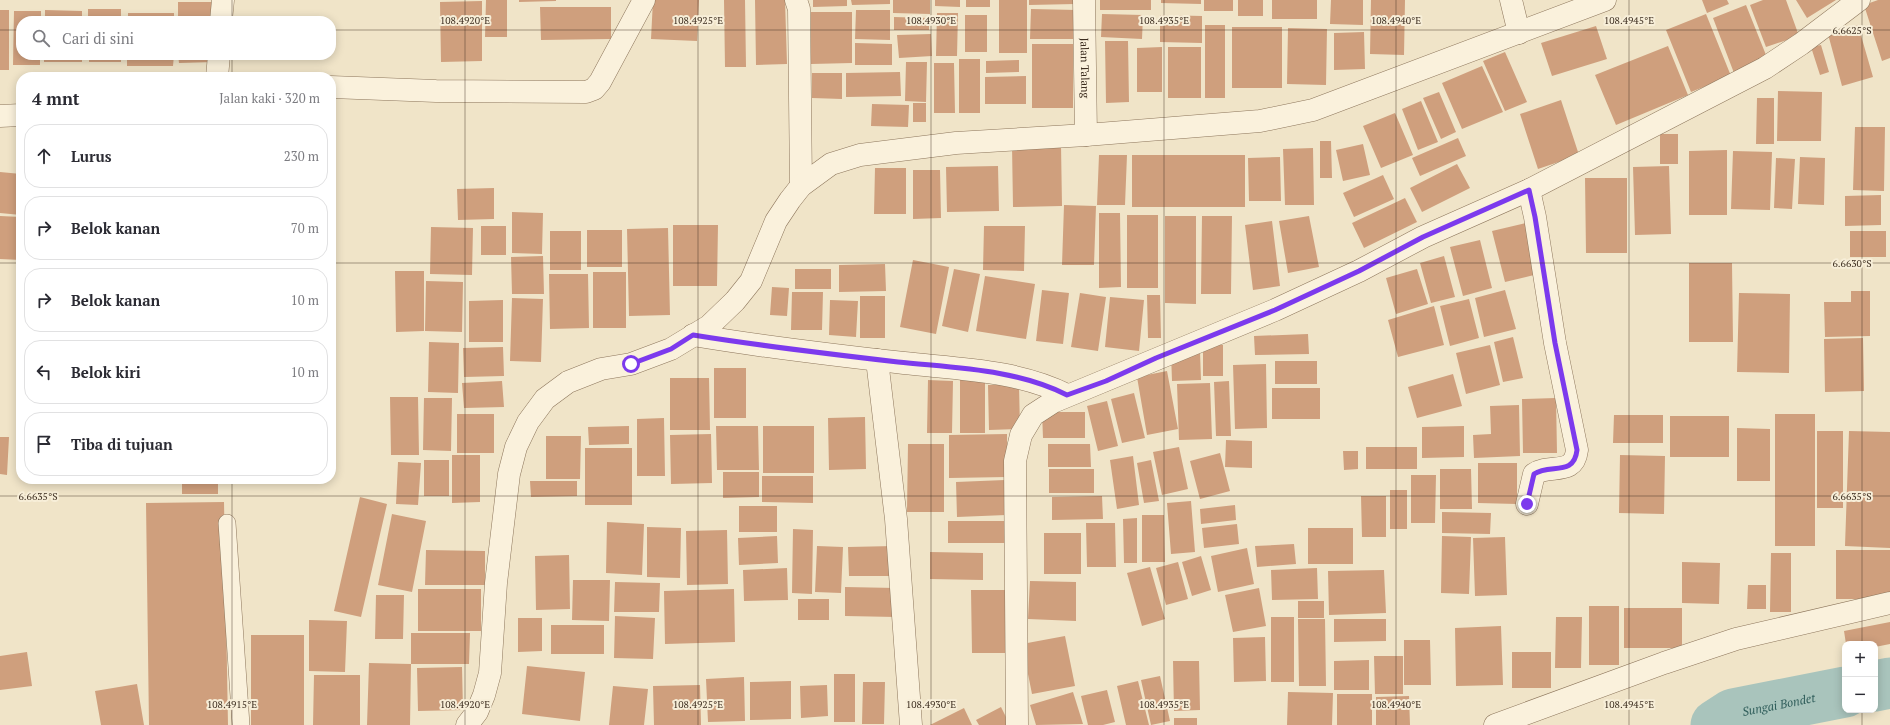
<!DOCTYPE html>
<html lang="id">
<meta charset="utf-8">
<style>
body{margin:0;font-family:"PT Serif",serif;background:#f7f7f7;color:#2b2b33}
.controls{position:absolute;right:12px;bottom:12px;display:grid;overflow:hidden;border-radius:8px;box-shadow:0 2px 10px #0003}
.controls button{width:36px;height:36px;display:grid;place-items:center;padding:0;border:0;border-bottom:1px solid #e1e1e2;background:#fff;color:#2b2b33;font:20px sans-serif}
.stop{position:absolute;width:12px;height:12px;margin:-9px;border:3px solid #7c3aed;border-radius:50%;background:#fff}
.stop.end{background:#7c3aed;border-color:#fff;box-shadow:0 1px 4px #0008}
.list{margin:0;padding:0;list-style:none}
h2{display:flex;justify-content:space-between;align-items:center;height:52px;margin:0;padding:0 16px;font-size:17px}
h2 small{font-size:13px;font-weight:400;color:#7c7c81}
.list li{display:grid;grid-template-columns:26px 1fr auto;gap:12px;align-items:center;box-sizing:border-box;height:64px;margin:0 8px 8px;padding:0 8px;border:1px solid #e1e1e2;border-radius:16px}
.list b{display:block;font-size:15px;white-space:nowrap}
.list em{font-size:13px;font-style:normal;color:#7c7c81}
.icon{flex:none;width:22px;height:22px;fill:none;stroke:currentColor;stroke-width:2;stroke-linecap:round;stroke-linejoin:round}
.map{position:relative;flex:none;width:1890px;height:725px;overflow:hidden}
.search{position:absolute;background:#fff;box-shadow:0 2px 10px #0003;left:16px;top:16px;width:320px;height:44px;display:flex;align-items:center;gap:10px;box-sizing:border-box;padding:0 14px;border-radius:16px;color:#7c7c81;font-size:15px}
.panel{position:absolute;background:#fff;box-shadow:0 2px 10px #0003;left:16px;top:72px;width:320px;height:412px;border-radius:16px}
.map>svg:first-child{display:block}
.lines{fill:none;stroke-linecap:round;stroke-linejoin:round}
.river{stroke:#a9c4bc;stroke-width:51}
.building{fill:#cf9f7d}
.lane-casing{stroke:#8d765c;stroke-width:18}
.street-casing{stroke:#8d765c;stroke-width:23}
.lane{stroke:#faf1dc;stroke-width:17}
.street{stroke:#faf1dc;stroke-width:22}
.route{stroke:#7c3aed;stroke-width:5}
.ticks{fill:none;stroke:#3d2e20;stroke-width:1;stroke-opacity:0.45}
.labels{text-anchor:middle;stroke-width:4;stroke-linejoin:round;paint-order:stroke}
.street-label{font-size:11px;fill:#3d2e20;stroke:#f7eed8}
.water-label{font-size:12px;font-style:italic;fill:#2f5d5a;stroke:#f7eed8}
.ticks-label{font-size:10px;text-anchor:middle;fill:#3d2e20;stroke:#f7eed8;stroke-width:4;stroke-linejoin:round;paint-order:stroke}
</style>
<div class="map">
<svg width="1890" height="725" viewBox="0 0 1890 725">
<rect width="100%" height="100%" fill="#f0e4c8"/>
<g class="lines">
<!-- river -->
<g class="river">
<path d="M1875,686L1890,683"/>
<path id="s1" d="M1716,725L1733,714L1845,692"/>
</g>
</g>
<!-- building -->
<path class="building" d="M486,0H507V37H485Z
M519,0H556V1L519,2Z
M653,0H699L697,41L651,39Z
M724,0H745L746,67H725Z
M755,0H785L787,64L756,65Z
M813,0H847V6L813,7Z
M851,0H890V4L852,5Z
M893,0H930V14L893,13Z
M935,0H960V7L935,6Z
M966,0H990V7H966Z
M999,0H1027V53H999Z
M1029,0H1074L1075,4L1029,5Z
M1100,0H1151V10H1100Z
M1161,0H1201V4L1161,3Z
M1204,0H1233V11H1204Z
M1238,0H1263V16H1238Z
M1272,0H1317V19H1272Z
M1331,0H1363V25L1330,24Z
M1371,0H1405L1404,55L1370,54Z
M1702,0H1727L1729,4L1707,13Z
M1763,0H1786L1799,36L1766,47L1750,5Z
M1796,0H1836L1807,18Z
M1878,0H1890V58L1882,61L1864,5Z
M482,1V61L441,62L440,2Z
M178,2H213V21H178Z
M1746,5L1768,60L1734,73L1713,18Z
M540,7H611V39L541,40Z
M88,9H121V21H88Z
M1031,9L1077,10V39H1030Z
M0,10H9V70H0Z
M45,10L82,11V21H45Z
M856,10H890V40L855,39Z
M14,11H41V21H21V55H40V65H13Z
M811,12H852V63L811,64Z
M128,13H174V21H128Z
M937,13H958L957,56H936Z
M1102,14L1143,15L1142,39L1101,37Z
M1706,14L1731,76L1691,92L1666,30Z
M965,15H987V52H965Z
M1160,15L1202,16V43L1160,42Z
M894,17L929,18V30H894Z
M1205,25H1225V98H1205Z
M1858,25L1873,77L1842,86L1828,34Z
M1596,26L1607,59L1552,76L1541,43Z
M1232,27H1282V88H1232Z
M1288,28L1327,29L1326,85L1287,84Z
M1364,32L1365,69L1334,70V33Z
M931,34L932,56L899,58L897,35Z
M1105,41H1128L1129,102L1106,103Z
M855,43L892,44V65H855Z
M1032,44H1073V108H1032Z
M1821,45L1829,72L1820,75L1811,47Z
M1668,46L1688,95L1616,125L1595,75Z
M1162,47V92H1137V48Z
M1168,47H1201V98H1168Z
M1505,52L1527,102L1505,111L1483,61Z
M44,55H82V62H44Z
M89,55H121V62H89Z
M127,55H174L173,66H127Z
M178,55H213L214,62L179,63Z
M959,59H980V113H959Z
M1019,60V72L986,73V61Z
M906,62H927L926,102L905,101Z
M934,63H954L955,113H934Z
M1482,66L1503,112L1462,129L1442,83Z
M900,72L901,96L846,97V73Z
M812,73H842V99L812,98Z
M1026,76V104H985V77Z
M1778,91L1822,92L1821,141H1777Z
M1439,92L1456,132L1441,139L1423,98Z
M1757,98H1774V144H1756Z
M1561,100L1579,155L1538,169L1520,114Z
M1421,101L1438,142L1418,150L1402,109Z
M913,103H926V122H913Z
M872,104L909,105L908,127L871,126Z
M1395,113L1413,155L1381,168L1363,126Z
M1855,127H1885L1884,191L1853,190Z
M1660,134H1678V164H1660Z
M1458,138L1466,156L1420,176L1412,158Z
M1320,141H1331L1332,178H1320Z
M1363,144L1370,175L1343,181L1336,150Z
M1012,145H1061L1062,206L1013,207Z
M1313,148L1314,205H1285L1283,149Z
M1727,150V215H1689V151Z
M1733,151L1772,152L1770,210L1731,209Z
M1099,155H1127L1125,205H1097Z
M1132,155H1245V207H1132Z
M1280,157L1281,201H1249L1248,158Z
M1800,157L1825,158L1824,205L1798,204Z
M1776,158L1795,159L1792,209L1774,208Z
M1457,164L1470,188L1422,212L1410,188Z
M998,166L999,211L947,212L946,167Z
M1669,166L1671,234L1635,235L1633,167Z
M875,168H906V214H874Z
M913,170H940L941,218L913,219Z
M0,172L21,174V215L0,213Z
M1383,175L1394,199L1354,217L1343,193Z
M1585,178H1627V253H1586Z
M494,188V219L458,220L457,189Z
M1881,195V225L1845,226V196Z
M1405,198L1417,222L1364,248L1352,223Z
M1064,205L1096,206L1094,265H1062Z
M512,212L543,213L542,254L512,253Z
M1099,213H1120L1121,287L1099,288Z
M1127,215H1158V288H1127Z
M0,216L21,217V260L0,259Z
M1165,216H1196V304L1165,303Z
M1202,216H1232L1231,294H1201Z
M1309,216L1319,267L1288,273L1279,221Z
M1272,221L1280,286L1253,290L1245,225Z
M1526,223L1538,274L1505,282L1492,231Z
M673,225H718L717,286H673Z
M481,226H506V255H481Z
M984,226H1025L1024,271L983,270Z
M431,227L473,228L472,275L430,274Z
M668,228L670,315L629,316L627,229Z
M587,230H622V267H587Z
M550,231H581V270H550Z
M1850,231H1886V257H1850Z
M1480,240L1492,288L1463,296L1450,247Z
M543,256L544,294H512L511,257Z
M1444,256L1455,297L1431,303L1420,263Z
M913,260L949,267L936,334L900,327Z
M1689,263H1732L1733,342H1689Z
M885,264L886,291L839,292V265Z
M795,269H831V289H795Z
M954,269L980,274L968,332L942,326Z
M1417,269L1428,304L1396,314L1386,278Z
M395,271H424V331L396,332Z
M593,272H626V328H593Z
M549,274H588L589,328L550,329Z
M985,276L1035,284L1026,339L976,331Z
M426,281L463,282L462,332L425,331Z
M772,287L789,288L787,316L770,315Z
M1042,290L1069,293L1063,344L1036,341Z
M1505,290L1516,329L1484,337L1475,298Z
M1851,291H1870V336L1825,337L1824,302H1851Z
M792,292H823L822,330H791Z
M1080,293L1106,297L1098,351L1071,347Z
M1739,293L1790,294L1789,373L1737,372Z
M1147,295H1160L1161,338H1148Z
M860,296H885V338H860Z
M1110,297L1144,300L1139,351L1105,347Z
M512,298L543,299L541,362L510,361Z
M1469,299L1479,338L1450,346L1440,306Z
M503,300V342H469V301Z
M830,300L858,301L856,337L829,335Z
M1434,306L1444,345L1398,357L1388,320Z
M1308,334L1309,354L1255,355L1254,336Z
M1513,337L1523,378L1503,382L1494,342Z
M1863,338L1864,391L1825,392L1824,339Z
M429,342L459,343L458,393L428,392Z
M1203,345H1223V376H1203Z
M1490,345L1500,385L1466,394L1456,353Z
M503,347L504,376L464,377L463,348Z
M1200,352L1201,380L1172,381L1171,353Z
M1275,361H1317V384H1275Z
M1266,364L1267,428L1235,429L1233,365Z
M714,368H746V418H714Z
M1167,371L1178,429L1147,435L1137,377Z
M1453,374L1462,406L1417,418L1408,387Z
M960,377H985V433H960Z
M670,378H709L710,430H670Z
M928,380L953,381L952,433H927Z
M502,381L504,407L464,408L462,383Z
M1229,381L1231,436H1216L1214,382Z
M1210,383L1212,439L1179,440L1177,384Z
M988,385H1019L1020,429L989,430Z
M1272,388H1320V419H1272Z
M1134,393L1145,438L1122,443L1111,399Z
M390,397H418L419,455H391Z
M424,398H452L451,451L423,450Z
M1556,398L1557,453H1523L1522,399Z
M1107,401L1118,446L1098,451L1087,406Z
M1519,405L1520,456L1474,458L1473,435L1491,434L1490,406Z
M1042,412H1085V438H1043Z
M457,414H494V453H457Z
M1775,414H1815V546H1775Z
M1614,415H1663V443H1613Z
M1670,416H1729V457H1670Z
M865,417L866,469L829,470L828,418Z
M664,418L665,476H637V419Z
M629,426V444L589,445L588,427Z
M716,426H758L759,470H717Z
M763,426H814V473H763Z
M1464,426V457L1422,458V427Z
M1737,428L1770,429V481H1737Z
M1817,431H1843V508H1817Z
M1849,431L1890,432V548L1845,546Z
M711,434L712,483L671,484L670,435Z
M1007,434V477L949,478V435Z
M546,436H581L580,479H546Z
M0,437H9L7,475L0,474Z
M1226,440L1252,441V468L1225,467Z
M908,444H944V512H907Z
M1048,444H1090L1091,467H1048Z
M1179,447L1188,489L1162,495L1153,452Z
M1366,447H1417V469H1366Z
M585,448H632V505H585Z
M1343,451H1358V469L1344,470Z
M1220,453L1230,491L1200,499L1190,461Z
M452,455H480V502L452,503Z
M1620,455L1665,456L1664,514L1619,513Z
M1133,456L1139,505L1117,509L1110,460Z
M424,460H449V496H424Z
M1151,460L1159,501L1144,503L1137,463Z
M398,462L421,463L418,505L396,504Z
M1478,463H1517V504L1478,503Z
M1049,469H1094V493H1049Z
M1440,469H1471L1472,509H1440Z
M723,472H759V497L723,498Z
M1411,475H1436L1435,523H1411Z
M762,476H813V503L762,502Z
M182,479H218V494H182Z
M1005,480L1006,515L957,517L956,482Z
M530,481H577V496L531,497Z
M1390,490H1407V529H1390Z
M1102,496L1103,519L1052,520V497Z
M1361,496H1386V537H1362Z
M360,497L387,504L361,617L334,611Z
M1191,501L1195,552L1171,554L1167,503Z
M224,502L228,725H149L146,503Z
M1235,505L1236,520L1201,524L1200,509Z
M739,506H777V532H739Z
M1442,512L1491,513L1490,534L1442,533Z
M392,514L426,521L412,592L378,585Z
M1142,515H1164L1165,562H1142Z
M1137,518V563H1124L1123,519Z
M948,521H1006V543H948Z
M607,522L644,524L642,575L606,573Z
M1086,523H1115L1116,567H1087Z
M1237,524L1239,544L1204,548L1202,528Z
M647,527L681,528L680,578L647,577Z
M1308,528H1353V564H1308Z
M793,529L813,530L812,594L792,593Z
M727,530L728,584L687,585L686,531Z
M1044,533H1081V574H1044Z
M777,536L778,563L739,565L738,538Z
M1442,536L1471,537L1469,594L1441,593Z
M1505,537L1507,595L1475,596L1473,538Z
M1294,544L1296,564L1257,567L1255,546Z
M817,546L843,547L841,593L815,592Z
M894,546V576H849L848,547Z
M1247,548L1254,584L1218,592L1211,556Z
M426,550L485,551V585H425Z
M1836,550H1890V599H1836Z
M930,552L983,553V580L930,579Z
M1771,553H1791V612H1770Z
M569,555L570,609L536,610L535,556Z
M1201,556L1211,590L1192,596L1182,562Z
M1178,562L1188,599L1166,605L1156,568Z
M1682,562L1720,563L1719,604L1682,603Z
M1150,567L1165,619L1142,626L1127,573Z
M787,568L788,600L744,601L743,570Z
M1317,568L1318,599L1272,600L1271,570Z
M1384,570L1386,613L1329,615L1328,571Z
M573,580H610L609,621L572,620Z
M1030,581L1076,582V621L1028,619Z
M615,582L660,583L659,612H614Z
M1748,585H1766V609H1747Z
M845,587L896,588V617L845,616Z
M1259,588L1266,626L1233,632L1225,595Z
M418,589H481V631H418Z
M734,589L735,642L665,644L664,591Z
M971,590H1011V653H972Z
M376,595H404L403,639H375Z
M798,599H829V620H798Z
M1298,601H1324V618H1298Z
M1589,606H1619V665H1589Z
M1624,608H1682V648H1624Z
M615,616L655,618L653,659L614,658Z
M1271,617H1294V682H1271Z
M1556,617H1582L1581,668H1555Z
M518,618H542V651L518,652Z
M1298,619H1325L1326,686H1299Z
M1334,619H1386V641L1334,642Z
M309,620L347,621L345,672L309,671Z
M1890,622V644L1875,647V644H1846L1844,631Z
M551,625H604V654H551Z
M1501,626L1503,685L1456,686L1455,628Z
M411,633H470L469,664H411Z
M251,635H304V725H251Z
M1065,636L1075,686L1032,694L1022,644Z
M1265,637L1266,681L1234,682L1233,638Z
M1404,640H1430L1431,685H1404Z
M27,652L32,686L0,690V656Z
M1512,652H1551V688H1512Z
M1374,656H1403V694H1375Z
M1369,660V690H1334V661Z
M1173,661H1199L1200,710L1174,711Z
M369,663L411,664L410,725H367Z
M527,666L585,672L580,721L522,714Z
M462,667L463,710L418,711L417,668Z
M834,674H855V722H834Z
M314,675H360V725H313Z
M1160,676L1170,721L1151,725L1141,680Z
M744,677L745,721L708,722L706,679Z
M791,681V719L750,720V682Z
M1138,681L1149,725H1126L1117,686Z
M863,682H885L884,724H862Z
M137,684L144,725H101L95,691Z
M700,685L701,725H654L653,686Z
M827,685L828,716L801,718L800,686Z
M613,686L648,689L644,725H609Z
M1107,690L1115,722L1103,725H1088L1081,696Z
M1073,692L1083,724L1036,725L1030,705Z
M1288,692L1333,693L1332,725H1287Z
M1337,694H1372V725H1337Z
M1409,696L1410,725H1376V697Z
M1001,707L1010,725H979L976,720Z
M964,708L972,725H930Z
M1174,718H1197V725H1174Z"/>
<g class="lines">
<!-- lane casing -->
<g class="lane-casing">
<path id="lane" d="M227,523L241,725"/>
</g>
<!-- street casing -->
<g class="street-casing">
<g id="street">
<path d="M796,0L799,9L801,186"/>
<path id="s2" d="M1084,0L1086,135"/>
<path d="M1511,0L1519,33"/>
<path d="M221,21L223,0"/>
<path d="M217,77L219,55"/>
<path d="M331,87L436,91L586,92L594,89L600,82L644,0"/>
<path d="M0,116L21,115"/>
<path d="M693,335C763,347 833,355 904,363C958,369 1018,370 1067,395"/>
<path d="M877,360L896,519L911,725"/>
<path d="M1527,504L1534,474C1550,463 1574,477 1577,450L1555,343L1535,217L1529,190"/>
<path d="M467,725L477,712L484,695L490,673L496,583L509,474L516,447L528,422L545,399L568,382L601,369L631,364L671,349L709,326L735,301L751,281L776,221L790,200L801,186L831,164L860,155L956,143L1086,135L1260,121L1313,110L1605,0"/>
<path d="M1017,725L1015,461L1021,435L1033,415L1053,402L1275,310L1359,271L1423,237L1529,190L1765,68L1801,44L1859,0"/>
<path d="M1495,725L1664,663L1736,639L1890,603"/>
</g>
</g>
<!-- lane -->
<use href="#lane" class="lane"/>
<!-- street -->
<use href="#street" class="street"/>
</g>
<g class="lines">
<!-- route -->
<path class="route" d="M631,364L671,349L693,335C761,346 829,354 898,362C954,368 1016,369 1067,395L1106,381L1156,358L1275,310L1359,271L1423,237L1529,190L1535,217L1555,343L1577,450C1574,477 1550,463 1534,474L1527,504"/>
</g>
<!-- ticks -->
<path class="ticks" d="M232,0V21M465,0V725M698,0V725M931,0V725M1164,0V725M1396,0V725M1629,0V725M1862,0V644M0,30H21M331,30H1890M232,55V77M0,263H21M331,263H1890M232,479V725M0,496H1890M1862,710V725"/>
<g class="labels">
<!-- street labels -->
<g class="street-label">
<text dy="4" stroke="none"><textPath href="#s2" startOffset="68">Jalan Talang</textPath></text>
</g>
<!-- water labels -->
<g class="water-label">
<text dy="4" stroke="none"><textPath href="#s1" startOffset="67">Sungai Bondet</textPath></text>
</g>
</g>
<g class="ticks-label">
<text x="465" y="24">108.4920°E</text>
<text x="698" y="24">108.4925°E</text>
<text x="931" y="24">108.4930°E</text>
<text x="1164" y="24">108.4935°E</text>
<text x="1396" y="24">108.4940°E</text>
<text x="1629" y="24">108.4945°E</text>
<text x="1852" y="34">6.6625°S</text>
<text x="1852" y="267">6.6630°S</text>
<text x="38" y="500">6.6635°S</text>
<text x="1852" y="500">6.6635°S</text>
<text x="232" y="708">108.4915°E</text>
<text x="465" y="708">108.4920°E</text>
<text x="698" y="708">108.4925°E</text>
<text x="931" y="708">108.4930°E</text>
<text x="1164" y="708">108.4935°E</text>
<text x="1396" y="708">108.4940°E</text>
<text x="1629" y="708">108.4945°E</text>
</g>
</svg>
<div class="controls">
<button>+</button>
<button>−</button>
</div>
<div class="stop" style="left:631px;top:364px"></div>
<div class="stop end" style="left:1527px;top:504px"></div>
<div class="search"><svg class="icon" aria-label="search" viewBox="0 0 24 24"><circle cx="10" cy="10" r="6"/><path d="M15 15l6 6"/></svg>Cari di sini</div>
<section class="panel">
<h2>4 mnt<small>Jalan kaki · 320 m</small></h2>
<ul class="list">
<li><svg class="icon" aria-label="ahead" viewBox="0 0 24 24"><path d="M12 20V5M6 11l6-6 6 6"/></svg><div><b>Lurus</b></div><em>230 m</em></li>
<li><svg class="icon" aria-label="right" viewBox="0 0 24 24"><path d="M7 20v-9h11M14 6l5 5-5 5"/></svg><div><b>Belok kanan</b></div><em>70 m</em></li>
<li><svg class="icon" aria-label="right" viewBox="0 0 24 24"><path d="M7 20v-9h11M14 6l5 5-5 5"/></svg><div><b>Belok kanan</b></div><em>10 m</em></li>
<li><svg class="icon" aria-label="left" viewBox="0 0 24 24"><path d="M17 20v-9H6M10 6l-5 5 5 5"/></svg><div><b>Belok kiri</b></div><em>10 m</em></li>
<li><svg class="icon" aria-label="arrive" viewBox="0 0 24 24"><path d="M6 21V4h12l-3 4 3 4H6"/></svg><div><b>Tiba di tujuan</b></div></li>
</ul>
</section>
</div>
